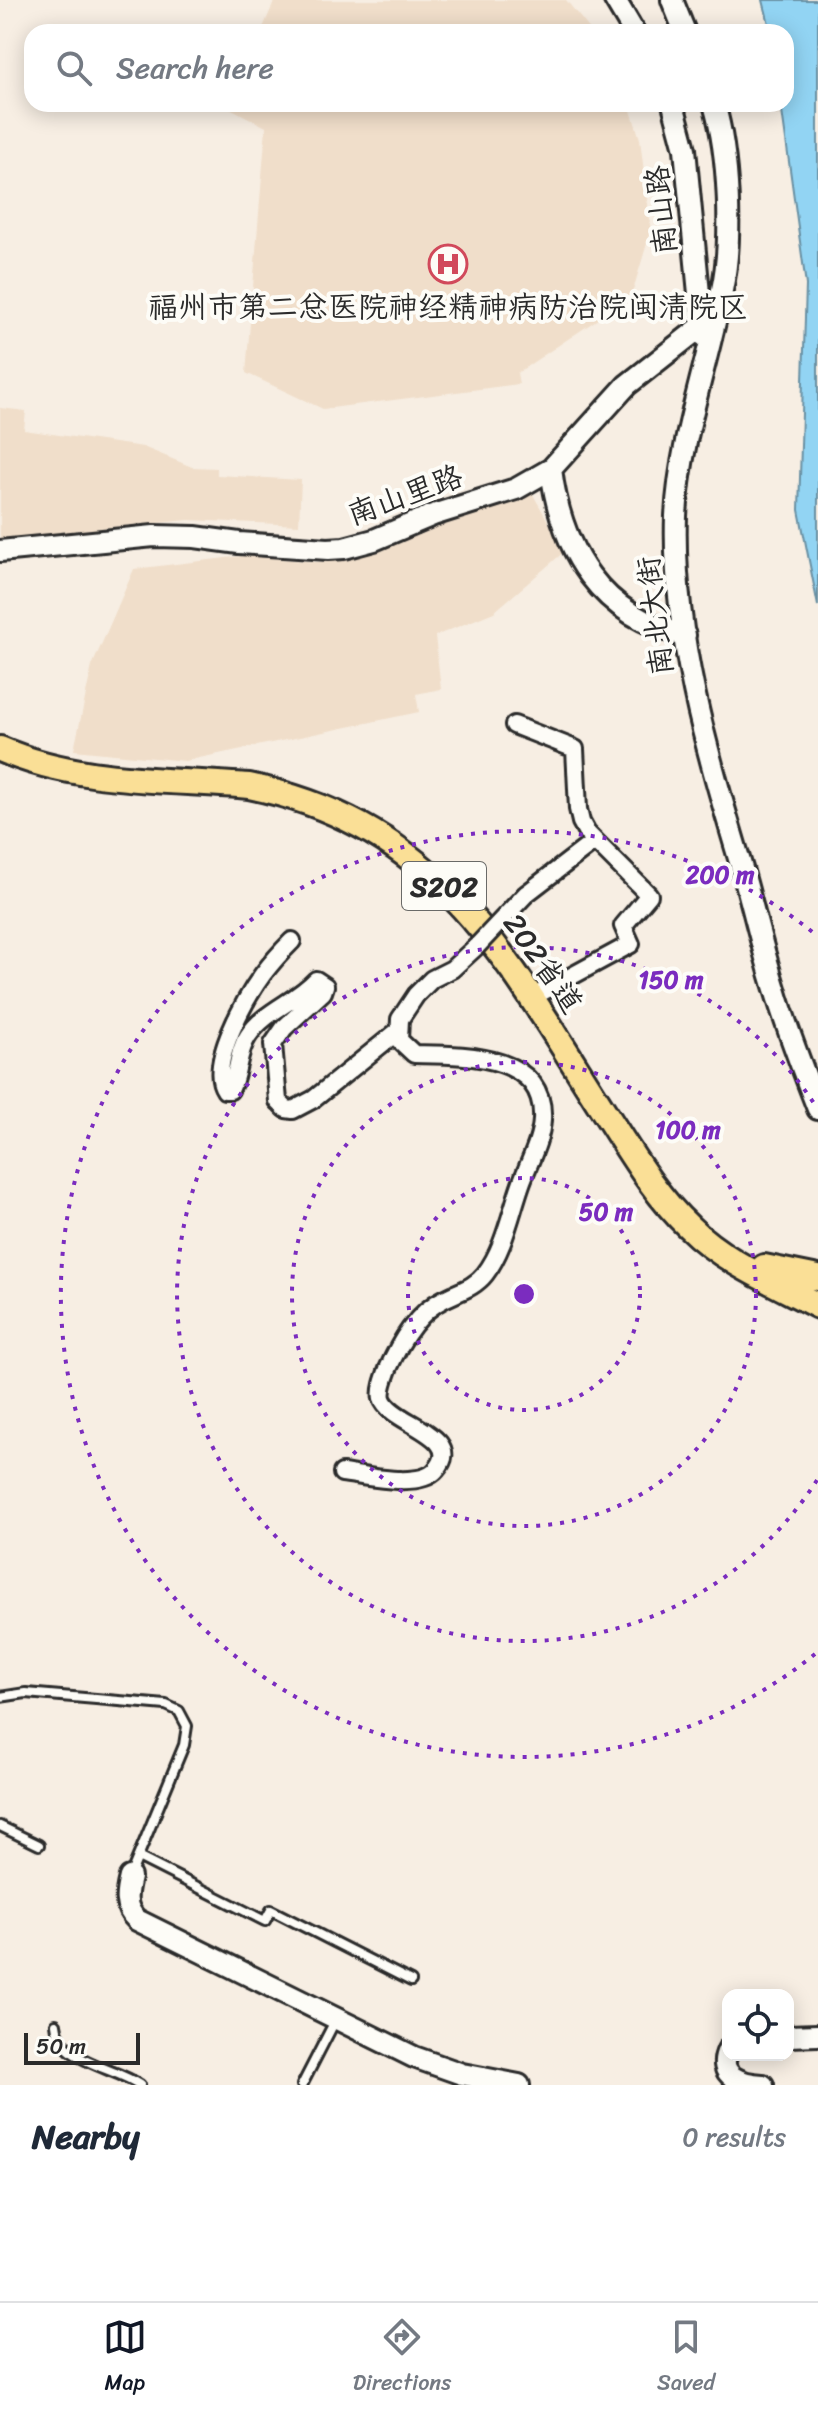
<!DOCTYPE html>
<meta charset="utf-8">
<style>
body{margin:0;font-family:Sriracha,"LXGW WenKai TC",sans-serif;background:#f6f6f7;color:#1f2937}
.controls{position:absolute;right:24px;bottom:24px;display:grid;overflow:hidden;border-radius:16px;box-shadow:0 4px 20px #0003}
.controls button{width:72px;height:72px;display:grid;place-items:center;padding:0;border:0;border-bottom:2px solid #e0e1e3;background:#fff;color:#1f2937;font:40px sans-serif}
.scale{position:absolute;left:24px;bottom:20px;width:116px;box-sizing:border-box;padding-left:8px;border:4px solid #2b2b2b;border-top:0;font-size:22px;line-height:28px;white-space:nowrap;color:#2b2b2b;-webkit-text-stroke:6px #fdfcf7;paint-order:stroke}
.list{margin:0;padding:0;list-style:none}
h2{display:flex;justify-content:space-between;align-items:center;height:104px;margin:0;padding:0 32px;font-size:34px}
h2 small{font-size:26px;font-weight:400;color:#747a83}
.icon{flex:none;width:44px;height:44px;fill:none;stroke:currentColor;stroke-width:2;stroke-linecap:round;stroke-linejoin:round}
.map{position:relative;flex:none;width:818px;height:2085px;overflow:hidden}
.search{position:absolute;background:#fff;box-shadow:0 4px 20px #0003;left:24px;right:24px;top:24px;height:88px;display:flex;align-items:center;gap:20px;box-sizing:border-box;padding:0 28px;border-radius:24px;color:#747a83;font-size:30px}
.sheet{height:216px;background:#fff}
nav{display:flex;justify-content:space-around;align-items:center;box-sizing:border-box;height:112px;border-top:2px solid #e0e1e3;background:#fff;font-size:22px;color:#747a83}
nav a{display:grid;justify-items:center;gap:4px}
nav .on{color:#111827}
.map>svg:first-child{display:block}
.built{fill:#f0deca}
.water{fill:#92d4f3;stroke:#6990a3;stroke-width:2}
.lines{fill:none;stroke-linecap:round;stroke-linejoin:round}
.service-casing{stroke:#2b2b2b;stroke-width:14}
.minor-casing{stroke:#2b2b2b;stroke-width:22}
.tertiary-casing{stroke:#2b2b2b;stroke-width:26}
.primary-casing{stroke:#2b2b2b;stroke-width:30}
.service{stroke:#fdfcf7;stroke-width:8}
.minor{stroke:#fdfcf7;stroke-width:16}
.tertiary{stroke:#fdfcf7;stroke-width:20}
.primary{stroke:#fadf96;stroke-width:24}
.minor-bridge-casing{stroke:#2b2b2b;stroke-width:22;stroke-linecap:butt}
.minor-bridge{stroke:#fdfcf7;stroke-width:16}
.ring{fill:none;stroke:#7b2cbf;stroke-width:4;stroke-dasharray:4 8}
.labels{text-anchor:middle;stroke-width:8;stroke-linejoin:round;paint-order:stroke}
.shield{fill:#fdfcf7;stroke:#6a6a68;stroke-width:2}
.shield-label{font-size:28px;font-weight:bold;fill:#2b2b2b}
.street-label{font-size:30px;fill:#2b2b2b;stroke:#fdfcf7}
.poi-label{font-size:30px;fill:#2b2b2b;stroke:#fdfcf7}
.centre{fill:#7b2cbf;stroke:#fdfcf7;stroke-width:4}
.ring-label{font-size:24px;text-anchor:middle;font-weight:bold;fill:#7b2cbf;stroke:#fdfcf7;stroke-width:8;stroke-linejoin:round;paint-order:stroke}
</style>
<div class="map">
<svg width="818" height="2085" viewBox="0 0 818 2085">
<rect width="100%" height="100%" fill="#f7eee3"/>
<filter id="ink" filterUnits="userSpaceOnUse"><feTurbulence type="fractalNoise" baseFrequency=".0125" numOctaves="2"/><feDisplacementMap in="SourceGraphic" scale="16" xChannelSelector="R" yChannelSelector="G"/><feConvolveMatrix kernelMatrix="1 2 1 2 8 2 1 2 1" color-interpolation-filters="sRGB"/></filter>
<g filter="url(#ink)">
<!-- built -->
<path class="built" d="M275,0H566L592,32H261Z
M230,104H629L640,139L651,230L631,297L517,373L519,384L323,409L246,373L266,127L228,107Z
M0,408L26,411L24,430L143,447L192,467L217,468V475L301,480L299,525L189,520L63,532L0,544Z
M531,491L565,551L494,612L435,636L441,689L416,694L419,712L185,761L74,750L92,666L134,569L259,554L281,559L318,562L343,559L373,550Z"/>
<!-- water -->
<path class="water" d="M763,0H818V606L799,510L806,285L781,104H786V32H771Z"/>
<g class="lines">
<!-- service casing -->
<g class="service-casing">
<path id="service" d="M0,1697L26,1693L166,1705L179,1711L187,1726L184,1745L130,1876
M0,1826L39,1845
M138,1857L265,1921L271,1910L411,1981
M56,2024C60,2063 112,2066 140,2085
M302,2085L336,2019"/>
</g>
<!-- minor casing -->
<g class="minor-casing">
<path id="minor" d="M514,725L575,749L578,809L581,822L587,833L649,895L623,926L631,944L531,998
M526,894L595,841
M292,941C282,951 272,962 263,974C247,996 207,1065 225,1090H230C239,1074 237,1052 248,1036C264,1011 296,1002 316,980L325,986L323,992L284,1028L273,1044L278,1101L286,1109L293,1110L314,1099L398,1031
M342,1473C366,1476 420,1489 436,1470C467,1435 390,1424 382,1398C380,1390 385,1377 388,1369C400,1342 417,1312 444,1299C459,1291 474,1288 485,1274C504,1250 511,1212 521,1184C528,1164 541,1141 542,1120C546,1052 460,1055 414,1054L399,1040L400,1019L416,995L432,979L452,969L477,946"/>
</g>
<!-- tertiary casing -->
<g class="tertiary-casing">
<path id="tertiary" d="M615,0L634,32
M672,0L685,32
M673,104L685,149L703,335
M714,104C729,154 733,240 722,290C707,366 680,439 676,516C672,637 709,758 743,872C754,911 763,951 775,989C787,1030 803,1070 818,1109
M551,469C561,550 601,617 685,635
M0,551L154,536L195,537L239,543L328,549L344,548L374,540L433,515L516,489L551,469L627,385L716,315
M130,1877C126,1893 123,1907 137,1920L414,2057L462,2074L519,2085
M788,2036L818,2035
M728,2050C716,2076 741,2084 763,2085"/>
</g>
<!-- primary casing -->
<g class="primary-casing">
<path id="primary" d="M0,749C78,783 165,779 249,786C440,825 506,958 603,1110C629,1150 654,1194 689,1227C724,1262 775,1283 818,1306
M764,1267L818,1278"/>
</g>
<!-- service -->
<use href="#service" class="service"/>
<!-- minor -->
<use href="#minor" class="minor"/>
<!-- tertiary -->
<use href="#tertiary" class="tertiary"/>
<!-- primary -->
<use href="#primary" class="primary"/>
<!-- minor-bridge casing -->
<g class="minor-bridge-casing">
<path id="minor-bridge" d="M477,946L526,894"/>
</g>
<!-- minor-bridge -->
<use href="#minor-bridge" class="minor-bridge"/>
</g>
</g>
<!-- distance rings -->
<g class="ring">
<circle cx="524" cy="1294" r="116"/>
<circle cx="524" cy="1294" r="232"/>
<path d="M817 1480A347 347 0 1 1 817 1108"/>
<path d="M815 1654A463 463 0 1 1 815 934"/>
</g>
<!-- icons -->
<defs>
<g id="hospital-ring" transform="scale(2)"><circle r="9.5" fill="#fdfcf7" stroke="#d1495b" stroke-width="1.5"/><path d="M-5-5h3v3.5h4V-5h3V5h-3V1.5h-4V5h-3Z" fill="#d1495b"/></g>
</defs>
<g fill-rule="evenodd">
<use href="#hospital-ring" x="448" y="264"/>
</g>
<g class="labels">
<!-- shield labels -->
<rect class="shield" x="402" y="862" width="84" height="48" rx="6"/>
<g class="shield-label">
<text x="444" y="896">S202</text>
</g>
<!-- street labels -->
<g class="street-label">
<text transform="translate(661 210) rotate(-96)" y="10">南山路</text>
<text transform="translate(405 495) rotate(-20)" y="10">南山里路</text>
<text transform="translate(655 616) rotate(-97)" y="10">南北大街</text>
<text transform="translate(543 963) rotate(55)" y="10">202省道</text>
</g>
<!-- poi labels -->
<g class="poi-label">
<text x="448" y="317">福州市第二总医院神经精神病防治院闽清院区</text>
</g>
</g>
<circle cx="524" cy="1294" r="12" class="centre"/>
<g class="ring-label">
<text x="720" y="883">200 m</text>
<text x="671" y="988">150 m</text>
<text x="688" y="1138">100 m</text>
<text x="606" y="1220">50 m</text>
</g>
</svg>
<div class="controls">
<button><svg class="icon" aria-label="locate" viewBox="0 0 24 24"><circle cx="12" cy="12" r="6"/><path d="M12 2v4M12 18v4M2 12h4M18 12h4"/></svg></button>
</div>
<div class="scale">50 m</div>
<div class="search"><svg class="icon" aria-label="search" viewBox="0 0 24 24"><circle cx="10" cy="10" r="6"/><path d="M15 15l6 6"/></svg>Search here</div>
</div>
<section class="sheet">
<h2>Nearby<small>0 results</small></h2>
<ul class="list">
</ul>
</section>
<nav>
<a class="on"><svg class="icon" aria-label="map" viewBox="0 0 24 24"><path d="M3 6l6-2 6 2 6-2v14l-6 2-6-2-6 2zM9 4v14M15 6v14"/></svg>Map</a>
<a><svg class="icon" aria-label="directions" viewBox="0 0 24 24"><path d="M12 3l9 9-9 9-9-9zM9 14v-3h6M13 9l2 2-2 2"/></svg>Directions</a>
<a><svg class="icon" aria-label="saved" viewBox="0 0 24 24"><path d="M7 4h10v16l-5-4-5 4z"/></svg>Saved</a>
</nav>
